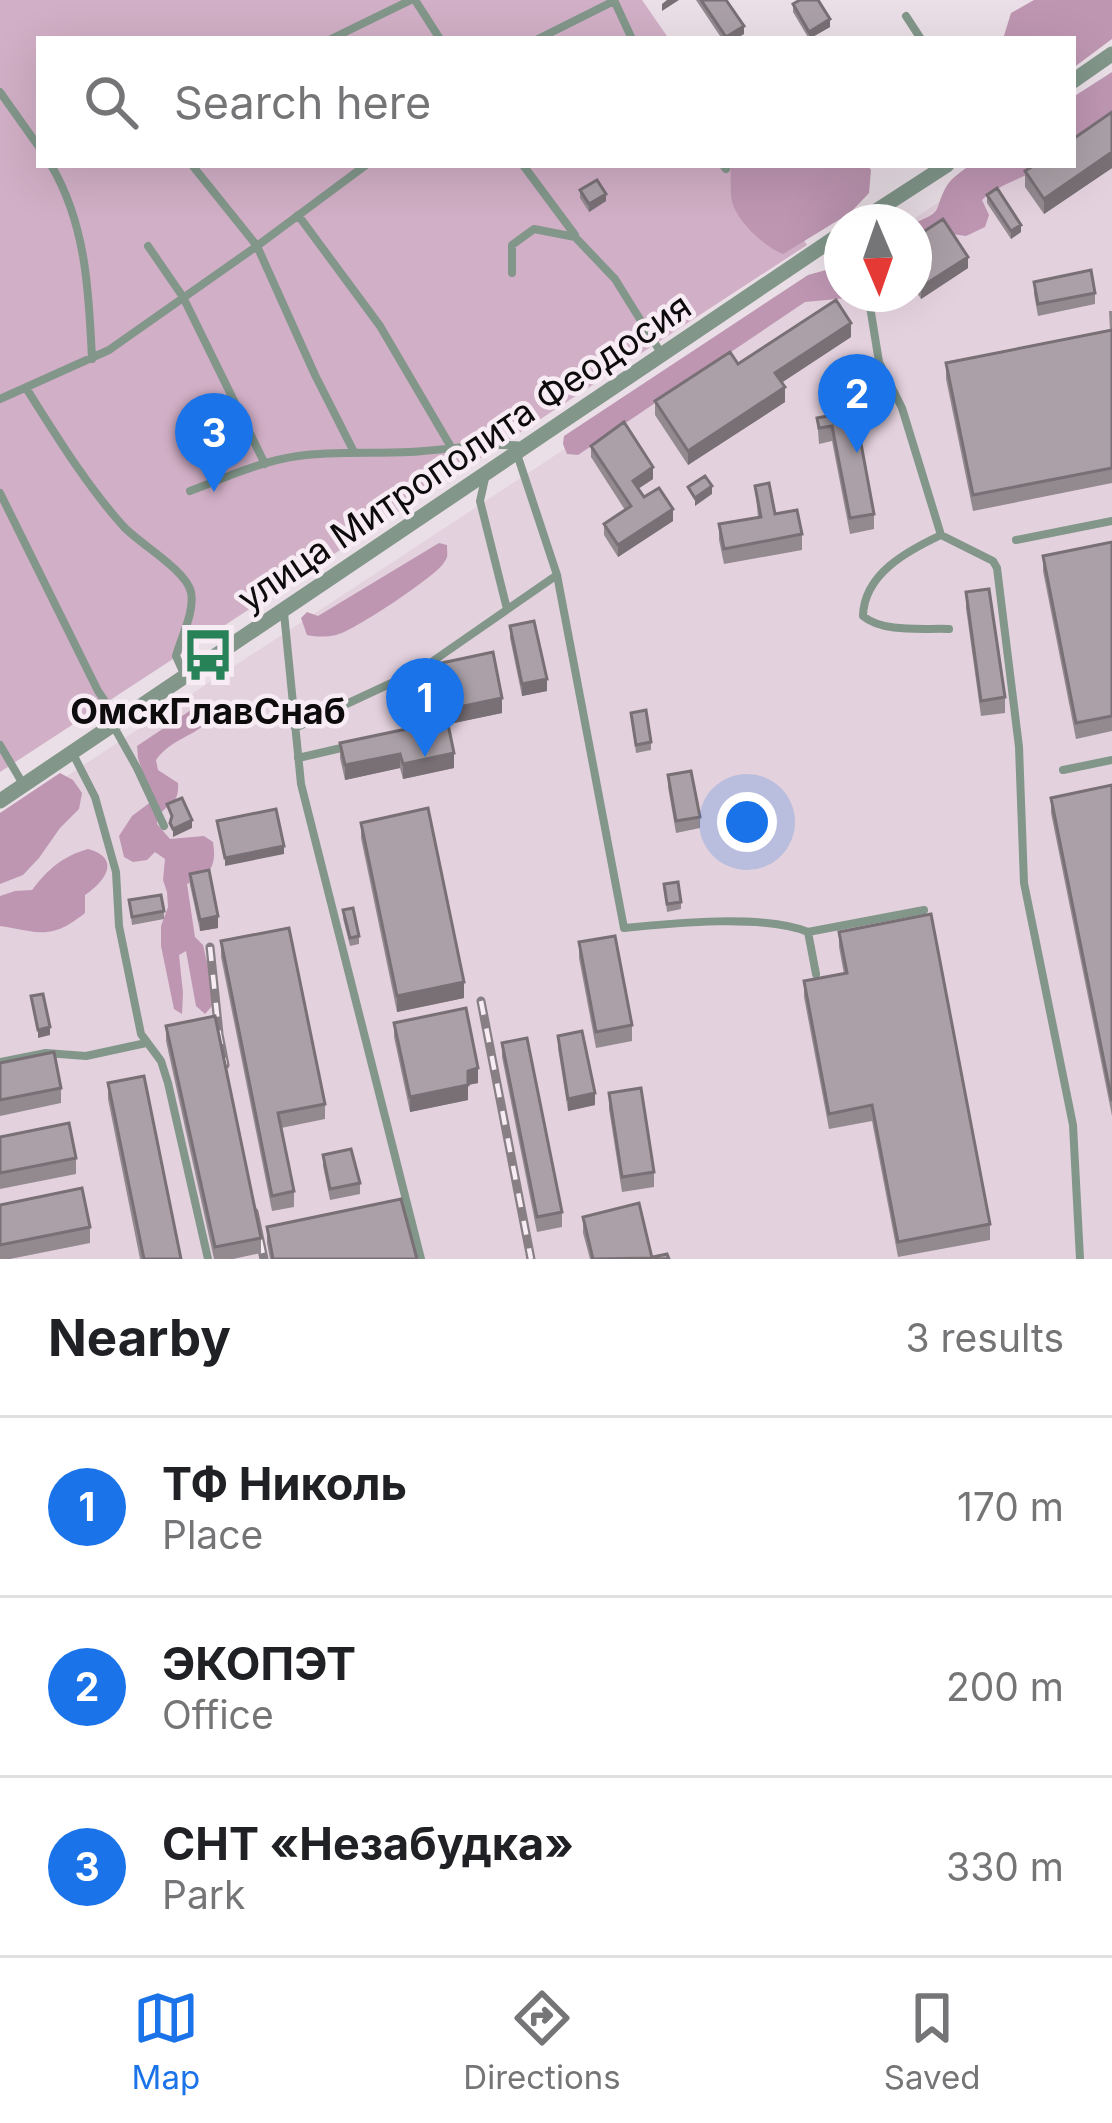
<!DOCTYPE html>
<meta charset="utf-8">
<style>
body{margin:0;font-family:Inter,sans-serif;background:#f2f2f2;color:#202124}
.compass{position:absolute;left:824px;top:204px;width:108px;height:108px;border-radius:50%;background:#fff;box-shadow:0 12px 48px #0002;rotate:178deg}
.you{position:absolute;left:747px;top:822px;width:42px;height:42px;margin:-30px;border:9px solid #fff;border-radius:50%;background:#1a73e8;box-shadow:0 0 0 18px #1a73e833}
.badge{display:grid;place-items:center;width:78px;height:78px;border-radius:50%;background:#1a73e8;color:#fff;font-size:39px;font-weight:700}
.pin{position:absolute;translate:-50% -99px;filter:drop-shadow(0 3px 6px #0008)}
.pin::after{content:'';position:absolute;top:63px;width:42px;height:36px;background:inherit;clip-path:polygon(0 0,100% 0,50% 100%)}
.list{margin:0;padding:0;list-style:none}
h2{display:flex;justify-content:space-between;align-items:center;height:156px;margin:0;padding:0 48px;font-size:51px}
h2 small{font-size:39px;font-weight:400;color:#757577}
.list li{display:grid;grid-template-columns:78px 1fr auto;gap:36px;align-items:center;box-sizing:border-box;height:180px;padding:0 48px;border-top:3px solid #e0e0e0}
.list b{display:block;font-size:45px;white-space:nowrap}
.list p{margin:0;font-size:39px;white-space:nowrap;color:#757577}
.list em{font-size:39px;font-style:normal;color:#757577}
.icon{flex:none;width:66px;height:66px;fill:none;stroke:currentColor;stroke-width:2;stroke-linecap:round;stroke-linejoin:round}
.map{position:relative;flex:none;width:1112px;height:1259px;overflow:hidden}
.search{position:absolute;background:#fff;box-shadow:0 12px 48px #0002;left:36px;right:36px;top:36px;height:132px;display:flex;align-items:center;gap:30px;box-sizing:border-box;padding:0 42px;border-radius:0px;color:#757577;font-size:45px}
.sheet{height:696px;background:#fff}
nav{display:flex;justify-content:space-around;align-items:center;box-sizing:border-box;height:168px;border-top:3px solid #e0e0e0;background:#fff;font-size:33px;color:#757577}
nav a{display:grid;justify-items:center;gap:6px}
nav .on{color:#1a73e8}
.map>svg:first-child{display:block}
.built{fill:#e3d1dd}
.green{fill:#d1afc6}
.forest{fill:#be96b2}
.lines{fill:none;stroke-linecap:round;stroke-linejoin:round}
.lane{stroke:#82968a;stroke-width:8}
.street{stroke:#82968a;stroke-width:15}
.rail-casing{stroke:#877f84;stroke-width:9}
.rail{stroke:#f7ecf3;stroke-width:4.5;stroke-dasharray:14;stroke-linecap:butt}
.wall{fill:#938a90}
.shaded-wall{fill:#787075}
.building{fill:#aba0a7;stroke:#787075;stroke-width:3}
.labels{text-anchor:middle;stroke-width:9;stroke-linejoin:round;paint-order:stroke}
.street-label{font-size:36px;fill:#0e0b0d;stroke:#f7ecf3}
.poi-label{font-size:36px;font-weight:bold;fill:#0e0b0d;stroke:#f7ecf3}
</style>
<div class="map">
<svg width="1112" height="1259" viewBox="0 0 1112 1259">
<rect width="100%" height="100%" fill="#eadfe6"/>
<!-- built -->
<path class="built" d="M1112,85V1259H0V820L842,267V294H914V222H909L994,165H1073Z"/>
<!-- green -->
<path class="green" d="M0,0H642L669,39H39V165H753L807,245L0,772Z"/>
<!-- forest -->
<path class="forest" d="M1034,0H1112V39L1073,68V39H1003L1011,13Z
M1112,72V121L1073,147V97Z
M730,165H867L871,170L869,193L850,213L783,254C765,247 741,225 733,205C729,194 732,177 730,165Z
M970,165H1045C1025,178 999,184 982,200L989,215L985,227L966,236L924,230L914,232V223C945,211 933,211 946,187C952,177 961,172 970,165Z
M826,270L842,277V294H858V297L805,302L578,455L567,454L563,444L564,436L808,275Z
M439,543L447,545C447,555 449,556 443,564C433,578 352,632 336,635C326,637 317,637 307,635L301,618L307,612L318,616Z
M200,704L208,709V721C192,738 172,738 156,760L158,770L178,783C180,810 161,801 157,824L170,839L204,836L213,842C217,867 210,875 187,884L195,937L203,945L211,980L212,1006L205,1014L196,1006L186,951L179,955L183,993L182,1014L174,1009L161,946V926L168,907L167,892L163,880L165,859L155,852L147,860L133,862L124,857L119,836L132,816L152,801L138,758L137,746Z
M60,773L73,780L82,793L79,809L60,828L39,858L23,875L0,884V813Z
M88,849C122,858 105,882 85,895V913C50,941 40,932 0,926V896L15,891L32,890C48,869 63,856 88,849Z"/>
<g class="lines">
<!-- lane -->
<path class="lane" d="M415,0L440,39
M614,0L632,39
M906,16L921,39
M331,39L411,0
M538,39L614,1
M0,92L39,147
M51,165C86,224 89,292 92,359
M192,165L257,246L315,375L354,452
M523,165L575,235
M723,165L726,169
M298,215L380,326L451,447
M148,246L183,297L265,464
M512,273V245L534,229L575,237L615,279L661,353
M868,294L879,362L902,408L941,535L993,561L997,568L1019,747L1024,883L1073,1125L1080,1259
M26,388C56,435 86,485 124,527C140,544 186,570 191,592C195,612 181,637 176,656L185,676
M0,399L109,350L257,246L366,165
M517,454L557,575L624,928C673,923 763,914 808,932
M486,474L480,501L507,609
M190,491C225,478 261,461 298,456C336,451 373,454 410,452C452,450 479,442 523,446
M0,493L98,691L118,720
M941,535C907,551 864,574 863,616C883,633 923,628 949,629
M1016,540L1112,521
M284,613L301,784L421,1259
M433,661L557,575
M114,727L137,768L164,826
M295,728L413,673L423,729
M0,745L23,784
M73,754L95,797L116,872L119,926L141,1034L161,1061L168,1083L208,1259
M298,758L350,746
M1063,770L1112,760
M816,974L808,932L924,910
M0,1062L46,1053L86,1056L146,1043"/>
<!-- street -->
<path class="street" d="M1073,81L1112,54
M859,222L947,165
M0,801L842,233"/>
<!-- rail casing -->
<g class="rail-casing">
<path id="rail" d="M210,947L219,1034L225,1065
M481,1001L531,1259
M254,1212L264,1259"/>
</g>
<!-- rail -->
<use href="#rail" class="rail"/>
</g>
<!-- wall -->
<path class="wall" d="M696,0H726L744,34L735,39H722Z
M793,4L830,27L809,39L793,12Z
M1112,112V168L1044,214L1025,187V171Z
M580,190L606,201L589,212L580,198Z
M987,195L1021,232L1011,239L987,203Z
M914,238L968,268L921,299L914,288Z
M1034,282L1095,293V304L1038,316L1034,294Z
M1109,311H1112V483L973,511L946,379V363L1110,330Z
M851,337L781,383L785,402L688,465L655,415V401L738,364Z
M855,411L874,514V529L850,534L832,441L819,444L817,418Z
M591,446L653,479L638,489L644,497L673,521L618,557L604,535V524L625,510L591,457Z
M755,486L775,514L802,534V550L724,564L719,540V524L758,517Z
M1112,542V731L1076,739L1043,571V556Z
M966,592L1005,697V713L981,716L966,608Z
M510,626L547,691L522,696L510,638Z
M423,667L502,713L448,724L454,768L403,779L400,768L345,780L340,758V743L432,724L423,682Z
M631,713L651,742V750L636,753Z
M668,775L700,817V828L676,833L668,787Z
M1112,785V1116L1051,813V798Z
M361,823L464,998L397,1012L361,838Z
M190,874L218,928L200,931L190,885Z
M664,884L681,902V909L667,912Z
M129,900L164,911V919L132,925Z
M343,910L359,936V944L350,946L343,918Z
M839,932L990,1224V1240L898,1257L872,1121L829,1129L804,997V981L844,974L839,947Z
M221,941L325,1104V1119L281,1128L294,1191V1207L272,1211L221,957Z
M579,942L632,1025V1041L596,1048L579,958Z
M394,1023L478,1083L468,1085V1100L410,1112L394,1037Z
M166,1026L261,1238V1253L233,1259H214L166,1041Z
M558,1036L595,1105L568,1111L558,1048Z
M502,1043L562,1212V1227L537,1232L502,1057Z
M0,1063L61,1088V1103L0,1116Z
M108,1083L181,1259H140L108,1099Z
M609,1093L654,1172V1187L622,1192L609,1109Z
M0,1137L76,1158V1174L0,1189Z
M323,1155L360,1183V1194L330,1200L323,1166Z
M0,1205L90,1227V1243L10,1259H0Z
M583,1217L652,1259H590L583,1233Z
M267,1227L417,1259H270L267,1243Z"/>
<!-- shaded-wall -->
<path class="shaded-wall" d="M667,0H679L662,11V4Z
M830,19V27L809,39V32Z
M744,26V34L735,39H726Z
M1112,152V168L1044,214V199Z
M606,194V201L589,212V204Z
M1021,225V232L1011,239V231Z
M968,257V268L921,299V287Z
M851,323V337L775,387V373Z
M785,387V402L688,465V451Z
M653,467V479L633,492V481Z
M712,486V494L695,506V498Z
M673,509V521L618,557V545Z
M547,679V691L522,696V684Z
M502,698V713L445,725V710Z
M454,753V768L403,779V764Z
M400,754V768L345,780V765Z
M192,820V828L173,837V829Z
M284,846V854L225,866V858Z
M218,916V928L200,931V920Z
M464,982V998L397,1012V996Z
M50,1027V1035L38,1038V1030Z
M478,1068V1083L468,1085V1071Z
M468,1085V1100L410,1112V1097Z
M595,1093V1105L568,1111V1099Z"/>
<!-- building -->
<path class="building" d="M701,0H726L744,26L726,37Z
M800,0H818L830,19L809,32L793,4Z
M1112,112V152L1044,199L1025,171L1035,165H1073V139Z
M597,180L606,194L589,204L580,190Z
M997,188L1021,225L1011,231L987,195Z
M943,219L968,257L921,287L914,276V238Z
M1091,270L1095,293L1038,304L1034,282Z
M836,300L851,323L775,373L785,387L688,451L655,401L730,352L738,364Z
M1112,330V468L973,495L946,363Z
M855,411L874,514L850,518L832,426L819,428L817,418Z
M624,422L653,467L633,481L644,497L659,488L673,509L618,545L604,524L631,506L591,446Z
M705,476L712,486L695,498L688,487Z
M769,483L775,514L797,510L802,534L724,549L719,524L761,517L755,486Z
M1112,542V716L1076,723L1043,556Z
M989,589L1005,697L981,701L966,592Z
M534,621L547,679L522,684L510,626Z
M493,652L502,698L445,710L454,753L403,764L400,754L345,765L340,743L435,723L423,667Z
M646,710L651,742L636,745L631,713Z
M691,771L700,817L676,821L668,775Z
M1112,785V1101L1051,798Z
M182,798L192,820L173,829L170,823L172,816L167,804Z
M428,808L464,982L397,996L361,823Z
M276,809L284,846L225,858L217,821Z
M209,870L218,916L200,920L190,874Z
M678,882L681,902L667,904L664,884Z
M161,895L164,911L132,917L129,900Z
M353,908L359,936L350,938L343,910Z
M931,914L990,1224L898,1242L872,1105L829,1114L804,981L847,973L839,932Z
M289,928L325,1104L278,1113L294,1191L272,1196L221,941Z
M615,936L632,1025L596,1032L579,942Z
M43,994L50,1027L38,1030L31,996Z
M466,1008L478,1068L468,1071V1085L410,1097L394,1023Z
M215,1016L261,1238L215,1247L166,1026Z
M582,1031L595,1093L568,1099L558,1036Z
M527,1038L562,1212L537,1217L502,1043Z
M54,1052L61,1088L0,1100V1063Z
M144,1076L181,1259H144L108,1083Z
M641,1088L654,1172L622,1177L609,1093Z
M69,1123L76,1158L0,1173V1137Z
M351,1149L360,1183L330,1189L323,1155Z
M82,1188L90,1227L0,1245V1205Z
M401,1199L417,1259H273L267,1227Z
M639,1203L652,1258L593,1259L583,1217Z
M667,1254L669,1259H653V1257Z"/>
<!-- icons -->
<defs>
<g id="bus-bare" transform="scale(4.14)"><path d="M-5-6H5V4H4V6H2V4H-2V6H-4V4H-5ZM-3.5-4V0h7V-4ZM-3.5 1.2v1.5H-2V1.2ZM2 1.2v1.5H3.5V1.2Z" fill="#278258" stroke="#f7ecf3" stroke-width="2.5" paint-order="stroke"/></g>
</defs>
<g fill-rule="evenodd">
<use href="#bus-bare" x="208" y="655"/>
</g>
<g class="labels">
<!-- street labels -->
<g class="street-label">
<text transform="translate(464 452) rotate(-34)" y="13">улица Митрополита Феодосия</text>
</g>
<!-- poi labels -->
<g class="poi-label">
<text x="208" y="724">ОмскГлавСнаб</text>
</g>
</g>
</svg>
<svg class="compass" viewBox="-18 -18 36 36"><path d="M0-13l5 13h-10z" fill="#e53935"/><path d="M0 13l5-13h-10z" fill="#757577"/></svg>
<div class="you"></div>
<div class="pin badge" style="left:425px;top:757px">1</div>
<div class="pin badge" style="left:857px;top:453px">2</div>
<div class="pin badge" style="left:214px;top:492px">3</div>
<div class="search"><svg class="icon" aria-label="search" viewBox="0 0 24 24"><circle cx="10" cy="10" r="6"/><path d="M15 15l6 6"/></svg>Search here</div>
</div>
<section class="sheet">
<h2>Nearby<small>3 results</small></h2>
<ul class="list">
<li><span class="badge">1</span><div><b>ТФ Николь</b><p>Place</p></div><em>170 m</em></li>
<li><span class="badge">2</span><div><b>ЭКОПЭТ</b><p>Office</p></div><em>200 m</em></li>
<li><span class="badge">3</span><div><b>СНТ «Незабудка»</b><p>Park</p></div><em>330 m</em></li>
</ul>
</section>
<nav>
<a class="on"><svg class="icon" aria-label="map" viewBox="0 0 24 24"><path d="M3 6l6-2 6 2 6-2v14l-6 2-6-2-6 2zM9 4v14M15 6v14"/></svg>Map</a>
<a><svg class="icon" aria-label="directions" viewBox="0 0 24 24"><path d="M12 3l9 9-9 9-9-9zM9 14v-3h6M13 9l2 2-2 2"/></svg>Directions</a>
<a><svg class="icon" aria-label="saved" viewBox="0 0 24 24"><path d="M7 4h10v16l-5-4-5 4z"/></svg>Saved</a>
</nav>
